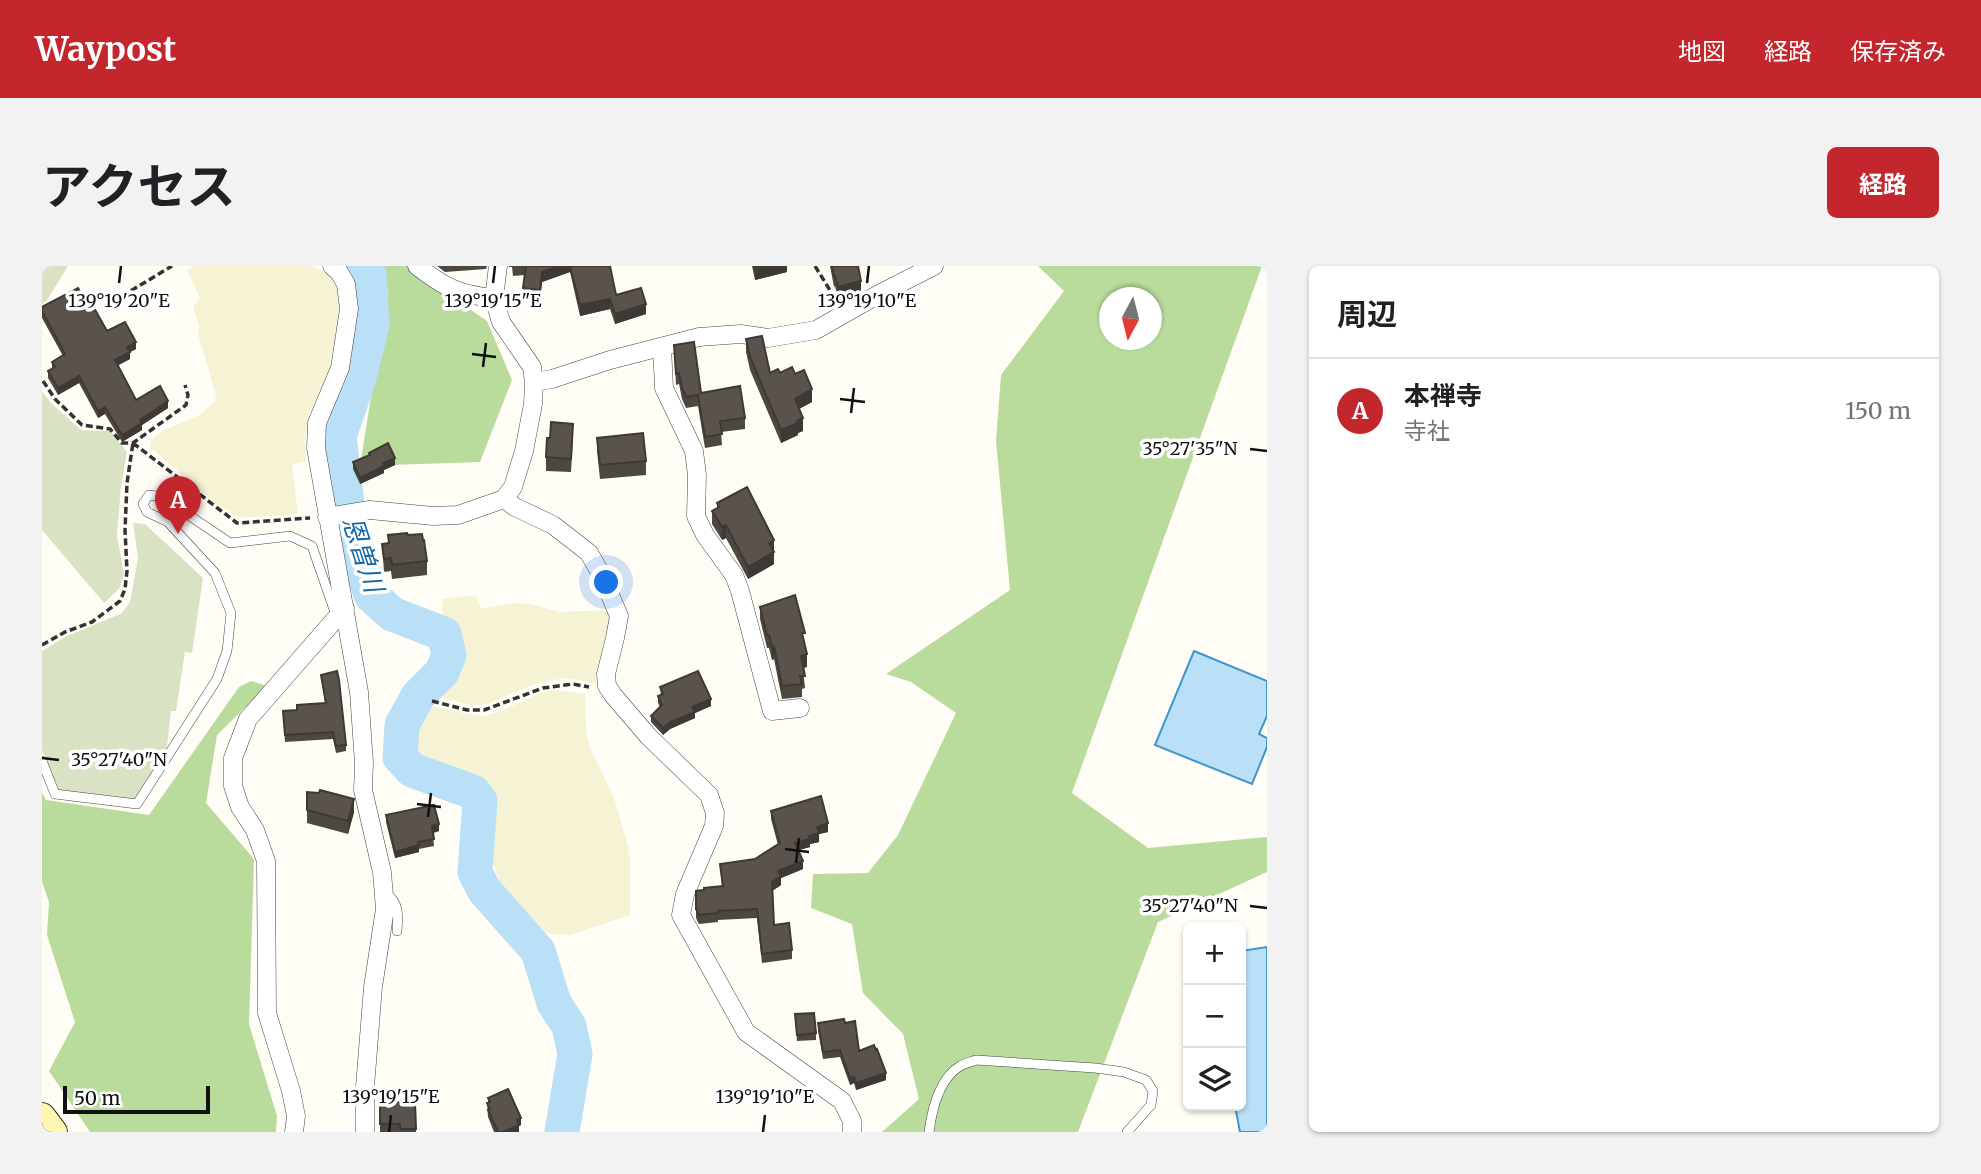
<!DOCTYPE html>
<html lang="ja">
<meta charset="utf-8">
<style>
body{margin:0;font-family:Merriweather,"Noto Sans JP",serif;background:#f2f2f2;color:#202124}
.controls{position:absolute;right:21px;bottom:21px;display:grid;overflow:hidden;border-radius:10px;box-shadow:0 2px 5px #0004}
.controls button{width:63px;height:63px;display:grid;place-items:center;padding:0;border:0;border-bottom:2px solid #e0e0e0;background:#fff;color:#202124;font:35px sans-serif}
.compass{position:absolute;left:1057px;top:21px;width:63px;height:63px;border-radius:50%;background:#fff;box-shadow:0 2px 5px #0004;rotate:187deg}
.scale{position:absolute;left:21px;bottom:18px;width:147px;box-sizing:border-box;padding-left:7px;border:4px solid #111;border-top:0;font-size:19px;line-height:24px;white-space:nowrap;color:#111;-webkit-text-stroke:5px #fff;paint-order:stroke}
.you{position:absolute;left:565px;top:317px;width:24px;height:24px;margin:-18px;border:5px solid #fff;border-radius:50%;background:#1a73e8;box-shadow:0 0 0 10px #1a73e833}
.badge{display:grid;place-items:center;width:46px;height:46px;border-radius:50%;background:#c4262e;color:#fff;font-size:23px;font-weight:700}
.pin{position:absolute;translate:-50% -58px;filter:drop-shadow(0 2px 4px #0008)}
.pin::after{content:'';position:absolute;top:37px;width:24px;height:21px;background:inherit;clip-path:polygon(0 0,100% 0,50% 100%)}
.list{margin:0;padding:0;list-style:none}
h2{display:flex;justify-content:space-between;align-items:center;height:91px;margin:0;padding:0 28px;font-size:30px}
h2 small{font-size:23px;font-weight:400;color:#757577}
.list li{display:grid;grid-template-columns:46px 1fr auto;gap:21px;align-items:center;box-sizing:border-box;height:105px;padding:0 28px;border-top:2px solid #e0e0e0}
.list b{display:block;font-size:26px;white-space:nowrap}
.list p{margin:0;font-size:23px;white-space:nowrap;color:#757577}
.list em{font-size:23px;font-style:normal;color:#757577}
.icon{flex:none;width:38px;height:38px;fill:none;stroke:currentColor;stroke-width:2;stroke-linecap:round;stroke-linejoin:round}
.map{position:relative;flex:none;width:1225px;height:866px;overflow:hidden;border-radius:10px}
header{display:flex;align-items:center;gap:42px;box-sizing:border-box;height:98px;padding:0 35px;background:#c4262e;color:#fff}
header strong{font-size:33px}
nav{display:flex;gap:38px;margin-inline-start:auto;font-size:24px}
.intro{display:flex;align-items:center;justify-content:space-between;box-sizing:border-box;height:168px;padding:0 42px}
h1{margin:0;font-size:49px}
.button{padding:18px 32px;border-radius:10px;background:#c4262e;color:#fff;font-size:24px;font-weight:700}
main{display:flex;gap:42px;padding:0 42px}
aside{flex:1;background:#fff;border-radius:10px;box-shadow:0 2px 5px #0004}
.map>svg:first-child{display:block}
.farmland{fill:#f6f3d4}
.forest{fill:#b9dc9c;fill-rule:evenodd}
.cemetery{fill:#d9e3c4}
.water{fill:#b9e0f7;stroke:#3f96cf;stroke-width:2}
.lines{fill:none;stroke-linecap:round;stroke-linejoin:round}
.river{stroke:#b9e0f7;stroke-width:35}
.lane-casing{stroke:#444;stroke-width:10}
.street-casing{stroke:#444;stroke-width:19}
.secondary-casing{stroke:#333;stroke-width:28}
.path{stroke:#333;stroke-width:3.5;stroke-dasharray:7 3.5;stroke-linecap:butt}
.lane{stroke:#fff;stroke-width:9}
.street{stroke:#fff;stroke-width:18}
.secondary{stroke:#fff6b0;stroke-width:26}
.wall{fill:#4d4742}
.shaded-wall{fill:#3f3936}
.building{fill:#5a524d;stroke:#3f3936;stroke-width:2}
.ticks{fill:none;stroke:#111;stroke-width:2.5}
.labels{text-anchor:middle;stroke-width:7;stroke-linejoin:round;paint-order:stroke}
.water-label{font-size:26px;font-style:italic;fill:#1768a6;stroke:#fff}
.ticks-label{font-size:18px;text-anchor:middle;fill:#111;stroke:#fff;stroke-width:7;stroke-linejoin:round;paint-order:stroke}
</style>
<header>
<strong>Waypost</strong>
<nav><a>地図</a><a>経路</a><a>保存済み</a></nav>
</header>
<div class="intro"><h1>アクセス</h1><a class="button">経路</a></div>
<main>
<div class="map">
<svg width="1225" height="866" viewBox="0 0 1225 866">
<rect width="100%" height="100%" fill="#fffdf5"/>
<!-- farmland -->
<path class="farmland" d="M152,0H270L288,9L294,16L297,39L295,61L288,101L284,112L266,150L263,176L264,195L250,199L256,248L197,252L170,234L108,181L110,173L122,164L156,150L173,136L174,129L156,68L157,60L151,41L158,32L145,5Z
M434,329L439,343L474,337L488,338L517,346L566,344L570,353L563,381L554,404L555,417L522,412L492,418L446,438L431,440L401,432L392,433L399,424L415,410L420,397V379L409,356L401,352L400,333Z
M510,424L543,428L544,465L548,482L571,529L586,580L588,594V649L528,669L510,668L503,666L459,621L451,596L452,551L448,531L443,519L439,516L393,501L379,494L373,490L369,478L371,465L384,442L392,440L425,448L443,450L456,446L494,429Z"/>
<!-- forest -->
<path class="forest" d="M320,0H365L445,55L470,114L438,196L318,200L346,24Z
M996,0H1220L1030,527L1106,582L1225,571V606L1116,656L1036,866H840L877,833L861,768L821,727L810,658L769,642L771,608L826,607L856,569L914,447L869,416L844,408L968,324L954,175L959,109L1022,25ZM1068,32H1110V74H1068Z
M209,415L225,420L175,469L164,537L212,593L207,758L235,850L234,866H48L7,805L33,756L5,669L7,636L0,616V527L4,534L107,549L197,421Z"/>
<!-- cemetery -->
<path class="cemetery" d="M0,0H26L5,34L0,38Z
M0,125L9,137L39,164L68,165L85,186L79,220L75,270L82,308L77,323L62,337L0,264Z
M91,257L103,258L161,312L150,387L143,386L134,445H129L124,489L94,533L17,525L0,484V385L23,371L80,347L88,336L96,292Z"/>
<!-- water -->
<path class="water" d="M1152,385L1225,415V450L1217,468L1225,472V481L1210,518L1113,479Z
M1225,681V866H1198L1193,840H1199V685Z"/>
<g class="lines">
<!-- river -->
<path class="river" d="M318,0L327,8L330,59L316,115L297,170L308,263L329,329L350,348L402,368L407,389L400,406L376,430L360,459L358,491L370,504L431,526L438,535L433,606L442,624L496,685L512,737L527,760L533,788L520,866"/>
<!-- lane casing -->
<g class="lane-casing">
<path id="lane" d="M0,495L13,528L95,538L175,413L185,385L189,347L173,307L126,256L105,246L101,238L107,229L120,231L188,277L248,270L270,280L295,352
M343,627C358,636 356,650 355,665
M887,866C890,843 897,813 918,800C923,797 929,796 934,794L1053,802L1082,806L1104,814L1111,825L1109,839L1085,866"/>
</g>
<!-- street casing -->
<g class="street-casing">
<path id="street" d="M290,0L297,6L304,18L307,43L298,102L275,157L274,182L317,426L322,497L321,524L340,606L343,643L331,721L323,821V866
M375,0C402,21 417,29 452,32
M620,81L622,122L652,185L655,209L654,250L663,269L692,309L698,325L730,445L758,442
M492,116L510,113L568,94L657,71L699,68L726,72L774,64L837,28L892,0
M462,233L473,241L511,259L547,287L559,308L577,350L573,372L564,408L565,420L571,429L606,470L667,529L673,547L672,560L643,628L639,649L704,766L800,835L810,855V866
M285,251L328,244L391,250L416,249L462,233L471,221L482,185L491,138L492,116L490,101L459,56L452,32L456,0
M252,866L254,850L249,825L225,747L224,595L213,564L198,541L191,520V492L206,453L303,342"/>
</g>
<!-- secondary casing -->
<g class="secondary-casing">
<path id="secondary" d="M0,850L12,866"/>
</g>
<!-- path -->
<path class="path" d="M773,0L794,34
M62,41L130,0
M1,115L13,133L40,159L68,163L80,177H91L144,139L146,129L143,119
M91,177L195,257L268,252
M0,379L23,366L50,356L78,335L83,323L85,305L83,264L85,217L91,177
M390,435L425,444H442L501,422L531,418L547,421"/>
<!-- lane -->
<use href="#lane" class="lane"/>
<!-- street -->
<use href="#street" class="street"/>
<!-- secondary -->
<use href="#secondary" class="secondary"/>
</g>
<!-- wall -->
<path class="wall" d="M395,0H445L444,3L403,6Z
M467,0H568L574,29L604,48L573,58L568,43L538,50L528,6L500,16L498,34L481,32L482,9L471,10L470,1H467Z
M710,0H745V6L713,14Z
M788,0H816L819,25L796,32L793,20L792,21Z
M43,35L65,65L94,83L88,86V93L76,99L94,134L126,142L100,159V164L80,176L63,148L56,152L37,117L16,129L6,112V105L10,103V96L21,90L0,52V41Z
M704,73L728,107H738L770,136L757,143L761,165L756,167V169L739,177L708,104L704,86Z
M632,79L659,127L703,152V163L679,166L680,179L663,182L656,140L644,142L640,133L637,118L634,119Z
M531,171L529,206L504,205V191Z
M555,172L604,195V209L558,213L555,185Z
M327,187L353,199L342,204V207L318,218L311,203V196L327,190Z
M675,237L732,285V298L706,313L684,272L680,274L670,258V245L675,242Z
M346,269H366L385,295V309L350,313L349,305L342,306L340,278L346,277Z
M718,341L763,379L765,401L761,402L763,422L760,423V431L740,433L732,393L730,394L727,382H725L718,353Z
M279,409L304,479V485L294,487L291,473L243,476L241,445L255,444L283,437Z
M618,421L669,440L653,447V452L628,463L621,469L609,456V450L618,441L616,437V430L619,429Z
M265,526L312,546L306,568L265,557Z
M729,545L786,566L777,568V576L768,578V581L757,584L761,603L739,612V619L730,625L732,659L750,684V693L720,697L715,652L676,654V656L657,658L654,652V625L680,620L678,598L713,593L736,579L729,553Z
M344,549L397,565L391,567L392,580L377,583V586L353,592L344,556Z
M753,748L774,767V774L755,775Z
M776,757H803L817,785L844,814L814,824L812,817L808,819L798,791L781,793L776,764Z
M446,832L479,859L477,860V866H452L446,851L445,837L446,836Z
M373,836L374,866H338V837Z"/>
<!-- shaded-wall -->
<path class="shaded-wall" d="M517,0H528V6L500,16L498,34V24L500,6Z
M726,0H745V6L713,14V3Z
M819,15V25L796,32V21Z
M568,33V43L538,50V39Z
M604,38V48L573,58V48Z
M94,76V83L88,86V93L73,101V94L85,81Z
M37,110V117L16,129V122Z
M770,123V136L753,145V133Z
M126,135V142L100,159V164L80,176V169L98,154Z
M63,141V148L56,152V145Z
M761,152V165L756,167V169L739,177V164Z
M353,192V199L342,204V207L318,218V212L341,197Z
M684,259V272L680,274V261Z
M732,274V298L706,313V301L727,277Z
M732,380V393L730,394V381Z
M765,388V401L759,402V390Z
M669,433V440L653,447V452L628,463L621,469V462L628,456L650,441Z
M312,533V546L306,568V555Z
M786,557V566L777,568V576L768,578V581L753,585V577L767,570L775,561Z
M397,558V565L390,567V560Z
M377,579V586L353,592V586Z
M761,595V603L739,612V619L730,625V616L736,605Z
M844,807V814L814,824V817Z
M812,811V817L808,819V812Z
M479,852V859L477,860V866H461L475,854Z"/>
<!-- building -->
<path class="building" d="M484,0H517L500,6L498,24L481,22Z
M528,0H568L574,29L599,22L604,38L573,48L568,33L538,39Z
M713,0H726L713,3Z
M790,0H816L819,15L796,21L793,10H792Z
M36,22L43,35L47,33L65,65L83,56L94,76L85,81L88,86L73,94L94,134L118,120L126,135L98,154L100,157L80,169L63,141L56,145L37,110L16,122L6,105L13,101L10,96L23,88L0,45V41Z
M720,70L728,107L736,103L738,107L750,101L753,108L762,104L770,123L753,133L761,152L755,155L756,157L739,164L708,91L704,73Z
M652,76L659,127L698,120L703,152L678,155L680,168L663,171L656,129L644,131L640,122L637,107L634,108L632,79Z
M509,156L531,158L529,193L504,191L505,172H508Z
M601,167L604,195L558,199L555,172Z
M346,177L353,192L341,197L342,200L318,212L311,196L328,189L327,187Z
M705,221L732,274L727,277L732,286L706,301L684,259L680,261L670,245L677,241L675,237Z
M365,267L366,269L380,268L381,274H382L385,295L350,299L349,292L342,293L340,278L347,277L346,269Z
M753,329L763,367H760L765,388L759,390L763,410H758L760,418L740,420L732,380L730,381L727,369H725L718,341Z
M295,405L297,414L304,479L294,480L291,466L243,469L241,445L255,444V439L284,437L279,409Z
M656,405L669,433L650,441L653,446L628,456L621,462L609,450L620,439L616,430L621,428L618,421Z
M278,524L312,533L306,555L265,544V526L277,527Z
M779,530L786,557L775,561L777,567L767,570L768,573L753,577L761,595L736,605L739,610L730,616L732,659L747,657L750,684L720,688L715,643L676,645V647L657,649L654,643V625L662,624V622L681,620L678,598L713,593L738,577L729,545Z
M392,539L397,558L390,560L392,573L376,576L377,579L353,586L344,549Z
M772,747L774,767L755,769L753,748Z
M802,753L803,757L813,755L817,785L832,779L834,784L835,783L844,807L814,817L812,811L808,812L798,784L781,786L776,757Z
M466,823L479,852L475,854L477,859L461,866H456L446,844L448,843L445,837L448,836L446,832Z
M373,836L374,863H358V858H338V837Z"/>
<!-- ticks -->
<path class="ticks" d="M77,17L79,0M451,17L453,0M825,17L827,0M430,88L454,91M441,101L444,77M798,133L823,136M809,147L812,122M1208,183L1225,185M0,492L17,494M375,538L399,541M386,551L389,527M743,583L767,586M754,597L757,572M1208,640L1225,642M347,866L349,849M721,866L723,849"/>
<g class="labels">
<!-- water labels -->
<g class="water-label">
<text transform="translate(321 288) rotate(72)" y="9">恩曽川</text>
</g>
</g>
<g class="ticks-label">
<text x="77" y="41">139°19'20"E</text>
<text x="451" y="41">139°19'15"E</text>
<text x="825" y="41">139°19'10"E</text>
<text x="1148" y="189">35°27'35"N</text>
<text x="77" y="500">35°27'40"N</text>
<text x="1148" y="646">35°27'40"N</text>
<text x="349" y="837">139°19'15"E</text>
<text x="723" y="837">139°19'10"E</text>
</g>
</svg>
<div class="controls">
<button>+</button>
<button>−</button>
<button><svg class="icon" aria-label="layers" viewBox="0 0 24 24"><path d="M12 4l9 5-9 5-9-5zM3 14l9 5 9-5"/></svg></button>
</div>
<svg class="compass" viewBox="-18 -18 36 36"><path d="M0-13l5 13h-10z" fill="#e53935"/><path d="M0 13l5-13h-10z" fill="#757577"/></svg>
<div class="scale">50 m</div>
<div class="you"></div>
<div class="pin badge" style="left:136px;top:268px">A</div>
</div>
<aside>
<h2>周辺<small></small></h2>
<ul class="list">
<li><span class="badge">A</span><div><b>本禅寺</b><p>寺社</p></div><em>150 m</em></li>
</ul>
</aside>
</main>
